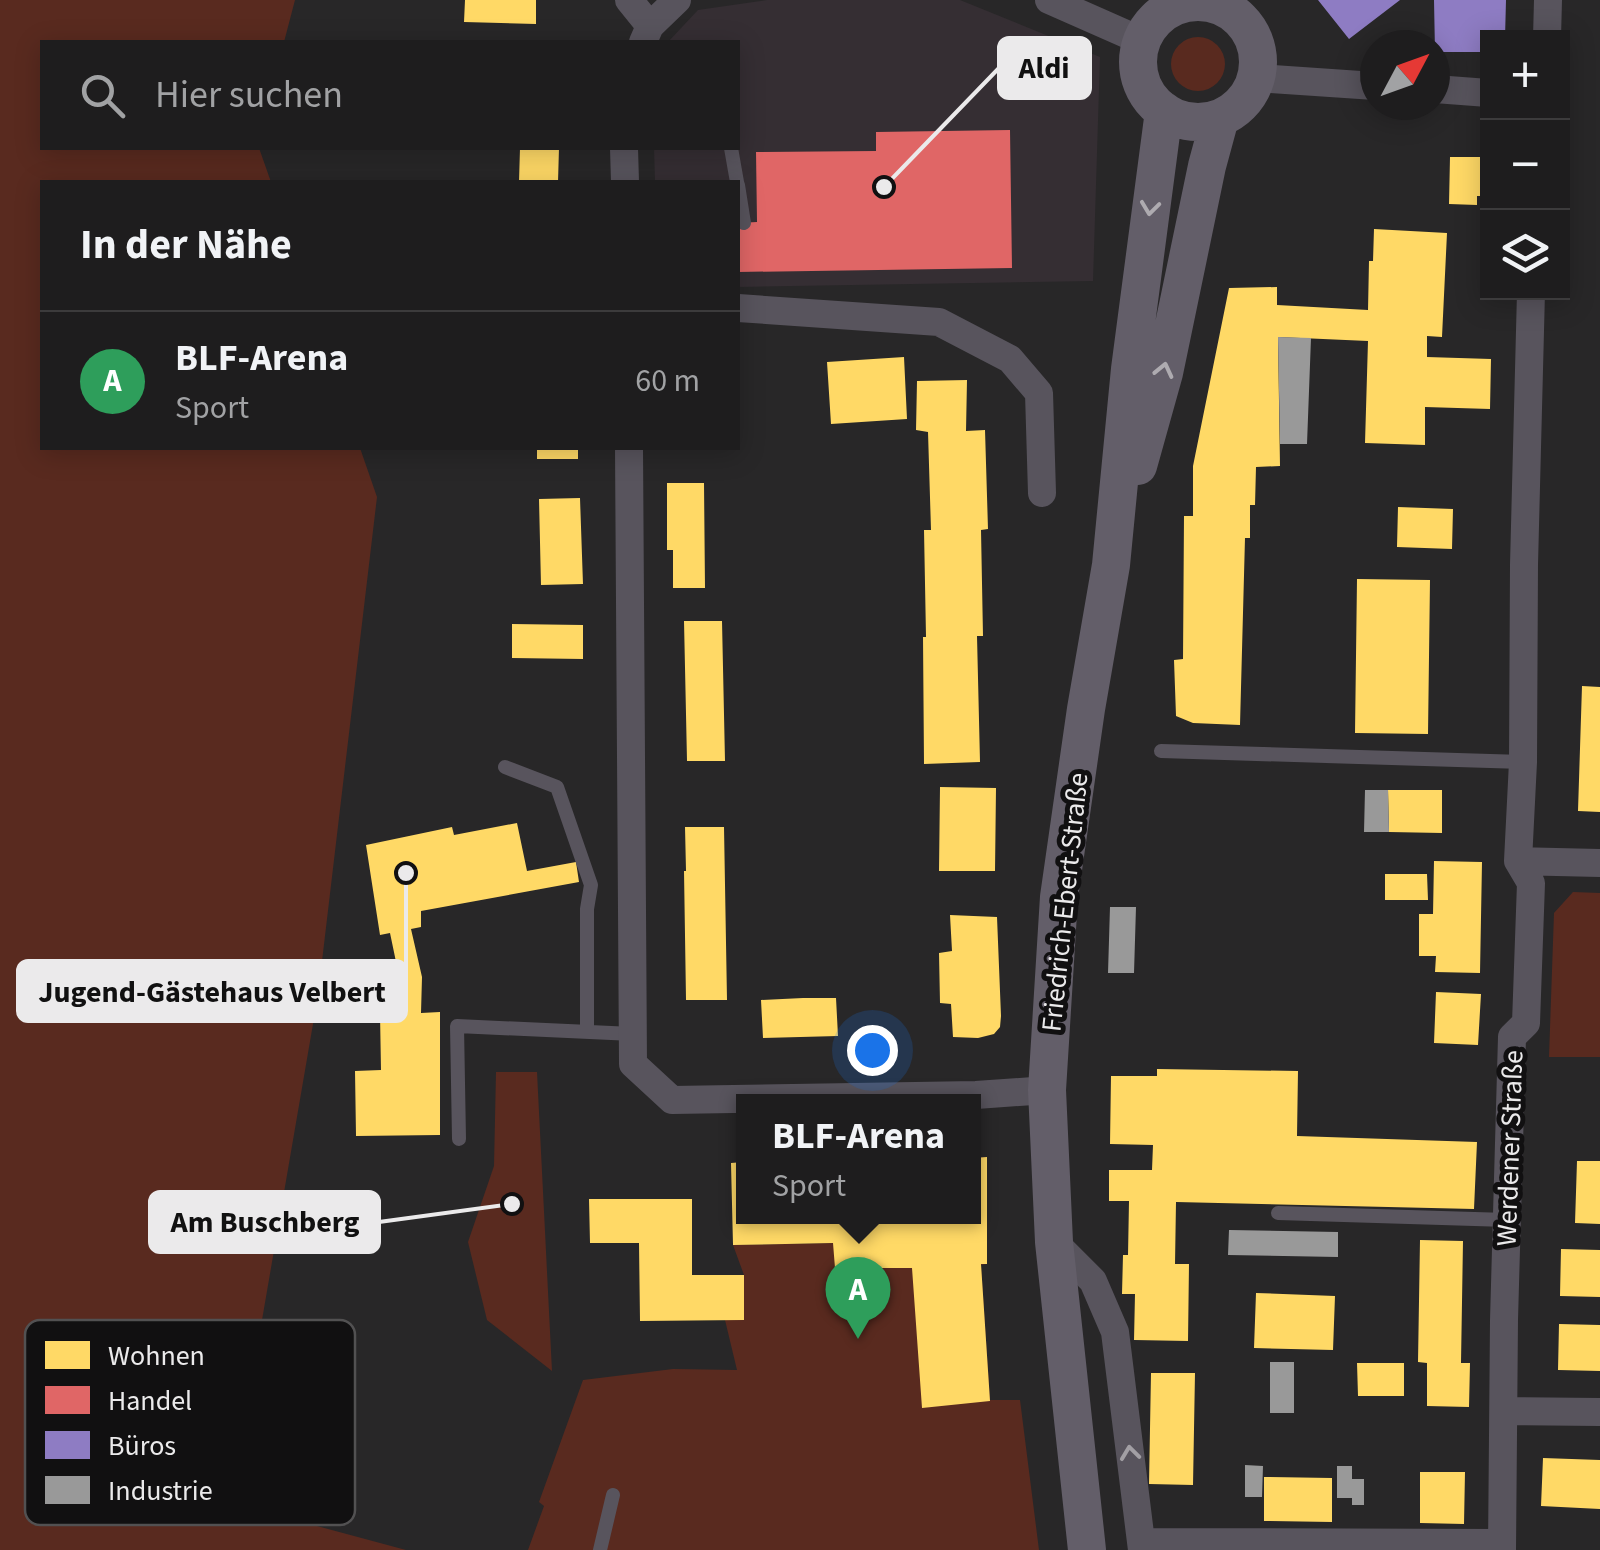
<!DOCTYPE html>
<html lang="de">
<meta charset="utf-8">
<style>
body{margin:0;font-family:"Source Sans 3",sans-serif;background:#2b2a2b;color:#f1f3f6}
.controls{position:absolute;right:30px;top:30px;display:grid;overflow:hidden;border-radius:0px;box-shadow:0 5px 25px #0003}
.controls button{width:90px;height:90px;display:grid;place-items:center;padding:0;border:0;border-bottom:2px solid #3c3b3c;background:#1e1d1e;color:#f1f3f6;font:50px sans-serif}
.compass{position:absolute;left:1360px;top:30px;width:90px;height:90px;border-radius:50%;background:#1e1d1e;box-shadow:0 5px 25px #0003;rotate:49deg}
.you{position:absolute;left:872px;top:1050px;width:35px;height:35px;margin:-25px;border:8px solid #fff;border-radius:50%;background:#1a73e8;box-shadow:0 0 0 15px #1a73e833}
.badge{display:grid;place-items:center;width:65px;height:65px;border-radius:50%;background:#a7a6a7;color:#fff;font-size:32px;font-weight:700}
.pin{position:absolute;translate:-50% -82px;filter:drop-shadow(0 2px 5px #0008)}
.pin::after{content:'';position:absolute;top:52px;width:35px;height:30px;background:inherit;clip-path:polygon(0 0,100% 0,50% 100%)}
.popup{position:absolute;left:736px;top:1094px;width:245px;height:130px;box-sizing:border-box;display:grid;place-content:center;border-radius:0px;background:#1e1d1e;filter:drop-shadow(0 2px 8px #0005);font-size:32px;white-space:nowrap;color:#a1a2a4}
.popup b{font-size:38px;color:#f1f3f6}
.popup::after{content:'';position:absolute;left:50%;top:100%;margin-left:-20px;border:20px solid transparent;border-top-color:#1e1d1e}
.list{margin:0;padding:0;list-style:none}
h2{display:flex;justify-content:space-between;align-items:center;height:130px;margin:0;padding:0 40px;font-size:42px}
h2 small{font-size:32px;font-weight:400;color:#a1a2a4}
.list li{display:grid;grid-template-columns:65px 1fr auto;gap:30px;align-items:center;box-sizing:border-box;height:140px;padding:0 40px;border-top:2px solid #3c3b3c}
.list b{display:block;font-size:38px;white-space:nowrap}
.list p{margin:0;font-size:32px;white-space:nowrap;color:#a1a2a4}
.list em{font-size:32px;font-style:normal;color:#a1a2a4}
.icon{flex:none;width:55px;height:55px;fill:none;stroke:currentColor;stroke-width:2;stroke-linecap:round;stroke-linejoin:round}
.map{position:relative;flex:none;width:1600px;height:1550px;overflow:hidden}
.search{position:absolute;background:#1e1d1e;box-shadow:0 5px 25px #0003;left:40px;top:40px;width:700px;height:110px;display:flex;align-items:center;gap:25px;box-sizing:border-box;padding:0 35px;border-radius:0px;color:#a1a2a4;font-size:38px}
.panel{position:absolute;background:#1e1d1e;box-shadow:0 5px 25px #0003;left:40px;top:180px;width:700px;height:270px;border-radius:0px}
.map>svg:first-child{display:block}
.built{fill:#352e33}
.green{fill:#592a1f}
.homes{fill:#ffd966}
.shops{fill:#e06666}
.offices{fill:#8e7cc3}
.industry{fill:#999}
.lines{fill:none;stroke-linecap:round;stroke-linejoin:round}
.lane{stroke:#58545d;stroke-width:14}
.street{stroke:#58545d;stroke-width:28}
.secondary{stroke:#635e69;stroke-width:38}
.oneway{stroke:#aeabb0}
.oneway2{stroke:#a29fa4}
.labels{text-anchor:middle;stroke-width:10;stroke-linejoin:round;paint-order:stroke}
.street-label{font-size:28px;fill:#ebeaeb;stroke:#111011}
.key{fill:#111011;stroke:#525152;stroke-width:2.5}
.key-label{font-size:28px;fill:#ebeaeb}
.leader{fill:none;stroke:#ebeaeb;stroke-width:4}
.callout-dot{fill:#ebeaeb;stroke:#111011;stroke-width:4}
.callout{fill:#ebeaeb;stroke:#ebeaeb;stroke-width:4}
.callout-label{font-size:30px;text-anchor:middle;font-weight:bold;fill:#111}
</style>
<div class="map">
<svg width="1600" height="1550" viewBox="0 0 1600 1550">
<rect width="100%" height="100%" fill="#282728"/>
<!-- built -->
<path class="built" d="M767,0H960L1100,57L1093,281L738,287V182H655L654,148H738V42H668L698,10Z"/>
<!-- green -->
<path class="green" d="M0,0H295L284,42H42V148H259L271,182H42V448H360L377,497L318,995L246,1413V1488L239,1505L406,1550H0Z
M1171 64a27 27 0 1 1 54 0a27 27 0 1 1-54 0Z
M1573,892L1600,893V1057H1549L1554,913Z
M496,1072H537L552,1371L487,1320L468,1242L494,1166Z
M987,1157V1264L981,1265L990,1400H1020L1039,1550H528L544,1506L539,1502L583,1380L673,1369L737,1370L725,1320H744V1275L733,1245L833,1243L973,1216V1158Z"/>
<!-- homes -->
<path class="homes" d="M465,0H536V24L464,22Z
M520,148H559L558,182H519Z
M1450,157H1488V196H1477V205L1449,204Z
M1374,229L1447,233L1442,337L1427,336V357L1491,359L1490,409L1425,407V445L1365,443L1368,341L1278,337L1280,466L1256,467L1255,505H1250V538H1245L1240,725L1193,723L1176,716L1174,660L1183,659L1184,516H1193V466L1229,288L1277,287V305L1368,310L1369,261H1373Z
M904,357L907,419L831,424L827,362Z
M967,380L966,431L985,430L988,529L981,530L983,636H977L980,762L924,764L923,637H926L924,530H931L928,432L916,430L917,381Z
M537,448H578V459H537Z
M667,483H704L705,588H673V550H667Z
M580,498L583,584L541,585L539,499Z
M1398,507L1453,509L1452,549L1397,547Z
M1357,579L1430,580L1428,734L1355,733Z
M684,621H722L725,761H687Z
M512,624L583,625V659L512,658Z
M1582,686L1600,687V812L1578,811Z
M940,787L996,788L995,871H939Z
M1388,790H1442V833L1389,832Z
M517,823L527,871L576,862L579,882L421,911V927L411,929L422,977L421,1013L440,1012V1135L356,1136L355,1071L381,1070L380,1013H387L385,981H400L390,933L380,935L366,845L452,827L454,835Z
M685,827H724L727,1000H686L684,871H686Z
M1434,861L1482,862L1480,973L1435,972L1436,956H1419V914H1433Z
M1385,874H1427L1428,900H1385Z
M950,915L997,917L1001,1016L1000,1027L994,1034L978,1038L953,1037L951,1004L940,1003L939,953L952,951Z
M1436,992L1481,994L1478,1045L1434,1043Z
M803,998H836L838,1036L763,1038L761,1000Z
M1157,1069L1298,1071L1297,1136L1477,1142L1474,1209L1176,1202L1175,1264H1189L1188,1341L1134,1340L1135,1294H1122L1123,1255H1128L1129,1201H1109V1170H1152L1153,1145L1110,1144L1111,1076H1157Z
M987,1157V1264H981L990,1401L922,1408L912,1268H835L833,1243L733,1245L731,1163L743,1162V1216H973V1158Z
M1577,1161H1600V1224L1575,1223Z
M589,1199H692V1275H744V1320L640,1321L639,1243H590Z
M1420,1240L1463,1241L1461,1363H1470L1469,1407L1427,1406V1363L1418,1362Z
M1561,1249L1600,1250V1297L1560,1296Z
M1256,1293L1335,1296L1333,1350L1254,1348Z
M1559,1324L1600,1325V1371L1558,1370Z
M1357,1363H1404V1396H1358Z
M1151,1373H1195L1193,1485L1149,1484Z
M1543,1458L1600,1460V1509L1541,1506Z
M1420,1472H1465L1464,1524L1420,1523Z
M1264,1477L1332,1478V1522L1264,1521Z"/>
<!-- shops -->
<path class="shops" d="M1010,130L1012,268L738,272V223L757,222L756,152L876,151V132Z"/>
<!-- offices -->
<path class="offices" d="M1318,0H1400L1349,39Z
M1434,0H1506L1505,38H1488V52H1435Z"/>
<!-- industry -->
<path class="industry" d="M1278,337L1311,338L1307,444H1280Z
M1365,790H1388L1389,832H1364Z
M1110,907H1136L1134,973H1108Z
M1229,1230L1338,1232V1257L1228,1255Z
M1270,1362H1294V1413H1270Z
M1245,1465L1263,1466L1262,1497H1245Z
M1337,1466H1352V1479H1364V1505H1352V1498H1337Z"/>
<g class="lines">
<!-- lane -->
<path class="lane" d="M731,148L737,182
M738,185L744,223
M1161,751L1523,762
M505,767L557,787L591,885L587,909V1032
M459,1139L457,1026L633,1034
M1278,1213L1507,1220
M600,1550L613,1495"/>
<!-- street -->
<path class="street" d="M629,0L650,26
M1049,0L1142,41
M1547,38L1548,0
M643,42L650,26L677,0
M1257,78L1375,86
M1435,89L1488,93
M624,148L625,182
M738,308L939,322L1010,359L1039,393L1042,493
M629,448L633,1064L672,1100L976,1095L1047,1090
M1518,861L1600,863
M1054,1242L1093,1281L1115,1332L1142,1550
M1504,1411L1600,1412
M1141,1542L1502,1543
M1502,1550L1504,1320L1512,1037L1526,1023L1531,883L1518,861L1523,762L1524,565L1531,292"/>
<!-- secondary -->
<path class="secondary" d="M1138 62a60 60 0 1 1 120 0a60 60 0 1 1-120 0Z
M1138,466L1164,373L1207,166L1220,118
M1087,1550L1054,1242L1047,1090L1059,897L1086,709L1111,565L1130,369L1164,111"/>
</g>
<!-- one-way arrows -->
<defs><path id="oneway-chevron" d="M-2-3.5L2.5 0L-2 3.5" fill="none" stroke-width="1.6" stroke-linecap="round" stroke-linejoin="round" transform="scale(2.5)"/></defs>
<g class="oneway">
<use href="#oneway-chevron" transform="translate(1150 208) rotate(97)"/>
<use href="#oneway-chevron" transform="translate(1164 370) rotate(-77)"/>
</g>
<use class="oneway2" href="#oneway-chevron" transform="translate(1130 1453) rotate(-97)"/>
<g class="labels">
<!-- street labels -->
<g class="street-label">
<text transform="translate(1064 902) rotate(-84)" y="10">Friedrich-Ebert-Straße</text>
<text transform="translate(1509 1148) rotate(-88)" y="10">Werdener Straße</text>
</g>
</g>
<!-- legend -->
<rect x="25" y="1320" width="330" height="205" rx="15" class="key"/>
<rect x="45" y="1341" width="45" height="28" fill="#ffd966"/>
<rect x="45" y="1386" width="45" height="28" fill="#e06666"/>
<rect x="45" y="1431" width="45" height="28" fill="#8e7cc3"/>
<rect x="45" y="1476" width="45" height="28" fill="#999"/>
<g class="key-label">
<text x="108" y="1365">Wohnen</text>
<text x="108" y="1410">Handel</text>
<text x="108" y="1455">Büros</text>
<text x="108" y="1500">Industrie</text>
</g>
<!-- callouts -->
<path class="leader" d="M884 187L999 68M406 873L406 991M512 1204L379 1222"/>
<g class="callout-dot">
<circle cx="884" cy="187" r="10"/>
<circle cx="406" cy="873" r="10"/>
<circle cx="512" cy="1204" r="10"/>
</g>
<g class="callout">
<rect x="999" y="38" width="91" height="60" rx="10"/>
<rect x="18" y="961" width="388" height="60" rx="10"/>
<rect x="150" y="1192" width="229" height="60" rx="10"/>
</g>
<g class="callout-label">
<text x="1044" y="78">Aldi</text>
<text x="212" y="1002">Jugend-Gästehaus Velbert</text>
<text x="265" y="1232">Am Buschberg</text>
</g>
</svg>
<div class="controls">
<button>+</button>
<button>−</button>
<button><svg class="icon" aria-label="layers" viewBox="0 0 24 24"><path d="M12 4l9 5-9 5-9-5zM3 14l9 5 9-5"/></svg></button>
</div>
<svg class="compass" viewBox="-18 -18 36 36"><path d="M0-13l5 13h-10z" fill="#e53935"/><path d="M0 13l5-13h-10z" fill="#a1a2a4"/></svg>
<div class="you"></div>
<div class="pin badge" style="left:858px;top:1339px;background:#2e9e5b">A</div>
<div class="popup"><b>BLF-Arena</b>Sport</div>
<div class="search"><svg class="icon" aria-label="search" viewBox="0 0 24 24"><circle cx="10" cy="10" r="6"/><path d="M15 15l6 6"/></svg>Hier suchen</div>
<section class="panel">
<h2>In der Nähe<small></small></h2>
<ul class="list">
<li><span class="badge" style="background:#2e9e5b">A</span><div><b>BLF-Arena</b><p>Sport</p></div><em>60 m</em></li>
</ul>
</section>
</div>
